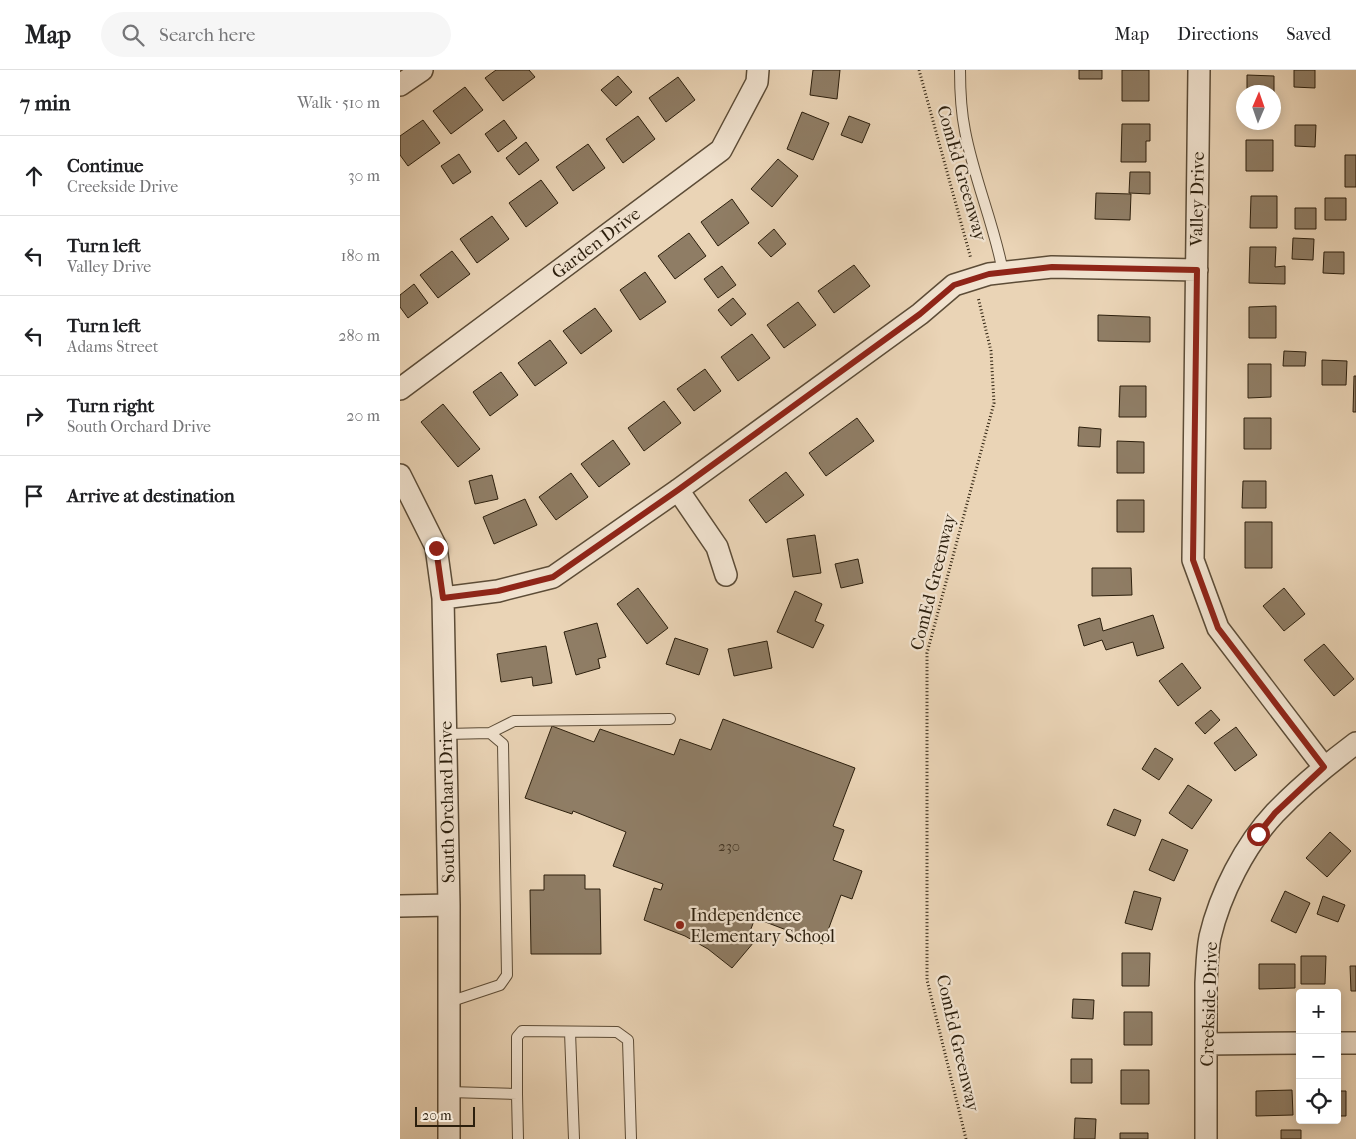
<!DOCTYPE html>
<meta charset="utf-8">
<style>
body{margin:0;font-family:"IM FELL French Canon",serif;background:#f6f6f6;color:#202124}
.controls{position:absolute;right:15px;bottom:15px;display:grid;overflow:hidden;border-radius:5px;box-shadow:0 2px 12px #0003}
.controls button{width:45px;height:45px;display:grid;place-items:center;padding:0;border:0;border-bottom:1px solid #e0e0e0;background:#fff;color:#202124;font:25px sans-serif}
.compass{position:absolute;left:836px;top:15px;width:45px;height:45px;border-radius:50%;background:#fff;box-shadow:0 2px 12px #0003;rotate:2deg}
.scale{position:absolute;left:15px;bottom:12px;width:60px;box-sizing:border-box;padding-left:5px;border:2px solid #2c1f0d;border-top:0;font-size:14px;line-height:18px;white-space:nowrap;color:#2c1f0d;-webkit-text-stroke:4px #f1e3d0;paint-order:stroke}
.stop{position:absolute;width:15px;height:15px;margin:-11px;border:4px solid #8f2418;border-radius:50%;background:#fff}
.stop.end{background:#8f2418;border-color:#fff;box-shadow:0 1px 5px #0008}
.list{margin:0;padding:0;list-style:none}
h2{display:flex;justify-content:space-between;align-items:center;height:65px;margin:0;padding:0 20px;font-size:21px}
h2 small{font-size:16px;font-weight:400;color:#757577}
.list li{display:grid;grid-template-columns:32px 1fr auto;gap:15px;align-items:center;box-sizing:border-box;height:80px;padding:0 20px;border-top:1px solid #e0e0e0}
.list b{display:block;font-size:19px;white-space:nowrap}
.list p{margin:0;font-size:16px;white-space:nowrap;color:#757577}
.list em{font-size:16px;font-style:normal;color:#757577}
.icon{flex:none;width:28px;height:28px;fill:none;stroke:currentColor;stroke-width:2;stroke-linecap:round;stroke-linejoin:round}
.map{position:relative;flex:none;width:956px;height:1069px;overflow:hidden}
header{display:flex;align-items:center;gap:30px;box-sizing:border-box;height:70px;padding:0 25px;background:#fff;border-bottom:1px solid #e0e0e0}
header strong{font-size:24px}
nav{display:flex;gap:28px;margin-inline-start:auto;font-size:18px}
.search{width:350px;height:45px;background:#f6f6f6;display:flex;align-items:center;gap:12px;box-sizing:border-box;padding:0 18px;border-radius:28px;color:#757577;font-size:19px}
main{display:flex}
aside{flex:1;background:#fff}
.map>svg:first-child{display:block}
.building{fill:#8f7d65;stroke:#2c1f0d}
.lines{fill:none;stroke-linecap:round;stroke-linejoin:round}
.service-casing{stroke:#5c4c37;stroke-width:12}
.minor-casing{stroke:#5c4c37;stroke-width:24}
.path{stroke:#2c1f0d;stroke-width:3;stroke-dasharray:1 2.5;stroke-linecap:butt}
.service{stroke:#f1e3d0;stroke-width:10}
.minor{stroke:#f1e3d0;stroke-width:21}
.route{stroke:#8f2418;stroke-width:6}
.poi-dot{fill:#8f2418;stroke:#f1e3d0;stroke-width:2}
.labels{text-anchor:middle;stroke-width:4.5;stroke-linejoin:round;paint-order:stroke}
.number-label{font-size:15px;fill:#453623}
.street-label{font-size:18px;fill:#2c1f0d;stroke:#f1e3d0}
.poi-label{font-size:18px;fill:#2c1f0d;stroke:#f1e3d0;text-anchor:start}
</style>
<header>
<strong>Map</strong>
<div class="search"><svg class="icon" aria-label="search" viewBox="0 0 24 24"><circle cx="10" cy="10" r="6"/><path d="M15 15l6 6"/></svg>Search here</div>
<nav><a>Map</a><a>Directions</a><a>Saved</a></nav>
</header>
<main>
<aside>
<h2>7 min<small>Walk · 510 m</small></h2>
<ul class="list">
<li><svg class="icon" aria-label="ahead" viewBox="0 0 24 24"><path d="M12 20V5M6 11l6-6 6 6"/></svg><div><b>Continue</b><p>Creekside Drive</p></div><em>30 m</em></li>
<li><svg class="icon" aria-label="left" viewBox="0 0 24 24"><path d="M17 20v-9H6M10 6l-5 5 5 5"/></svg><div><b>Turn left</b><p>Valley Drive</p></div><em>180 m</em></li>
<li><svg class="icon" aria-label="left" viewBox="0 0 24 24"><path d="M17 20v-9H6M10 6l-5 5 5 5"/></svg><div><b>Turn left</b><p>Adams Street</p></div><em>280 m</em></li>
<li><svg class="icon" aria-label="right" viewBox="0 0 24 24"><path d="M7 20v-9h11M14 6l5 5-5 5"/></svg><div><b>Turn right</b><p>South Orchard Drive</p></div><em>20 m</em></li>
<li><svg class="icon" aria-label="arrive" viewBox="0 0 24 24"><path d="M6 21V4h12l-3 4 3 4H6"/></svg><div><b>Arrive at destination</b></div></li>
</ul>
</aside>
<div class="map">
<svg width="956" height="1069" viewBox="0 0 956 1069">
<rect width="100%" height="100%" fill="#ead4b6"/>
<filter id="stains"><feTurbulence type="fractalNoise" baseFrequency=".004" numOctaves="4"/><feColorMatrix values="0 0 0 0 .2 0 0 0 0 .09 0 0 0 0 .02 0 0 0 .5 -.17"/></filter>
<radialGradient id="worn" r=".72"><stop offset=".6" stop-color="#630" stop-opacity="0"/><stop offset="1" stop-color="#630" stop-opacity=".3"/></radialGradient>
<!-- building -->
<path class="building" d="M96,0H129L135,7L103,31L85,8Z
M413,0H440L437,29L410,25Z
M679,0H702V9H679Z
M722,0H749V31H722Z
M894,0H915V18L894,17Z
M847,5L874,6V35V22H847Z
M218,6L232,22L216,36L201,20Z
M278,7L295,30L266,52L249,28Z
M65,17L83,40L51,64L33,41Z
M402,42L429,53L413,90L387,79Z
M238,46L255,69L223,93L206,69Z
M449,46L470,54L462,73L441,65Z
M23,50L40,73L8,96L0,85V66Z
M104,50L117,68L98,82L85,64Z
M722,54H750V71H746V92H721Z
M895,55H916L915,77L895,76Z
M846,70H873V101H846Z
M126,72L139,90L119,105L106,88Z
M188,74L205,98L173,121L156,97Z
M59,84L71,102L53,114L41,96Z
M945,85H956V117H945Z
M378,89L398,106L372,137L351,119Z
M730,102H750V124L729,123Z
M141,110L158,133L126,157L109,133Z
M696,123L731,124L730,150L695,149Z
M851,126H877V158H850Z
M925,128H946V150H925Z
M332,129L349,153L318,176L301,152Z
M895,138H916V159H895Z
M92,146L109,169L77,193L60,169Z
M374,159L386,174L371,187L358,173Z
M289,163L306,186L275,209L258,186Z
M893,168L914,169L913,190L892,189Z
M850,177H876L875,197L885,196V214L849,213Z
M52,181L70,204L38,228L20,205Z
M924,182H944V204L923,203Z
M454,195L470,216L434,243L418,221Z
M322,196L336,215L318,228L304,209Z
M245,202L266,232L240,250L220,220Z
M14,214L28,233L8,248L0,237V225Z
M333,228L346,244L331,256L318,240Z
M398,232L416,255L384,278L367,255Z
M876,236V268H849V237Z
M195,238L212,261L181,284L163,261Z
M698,245L750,247V272L698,271Z
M352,264L370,288L338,311L321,287Z
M150,270L167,293L135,316L118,293Z
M884,281L906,282L905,296H883Z
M922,290L947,291L946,315H922Z
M848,294H871V327L848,328Z
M305,299L321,321L294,341L277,319Z
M101,302L118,325L90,346L73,322Z
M954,306H956V342H953Z
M720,316H746V347H719Z
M264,331L281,353L244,381L228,358Z
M43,334L80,379L58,397L21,352Z
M457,348L474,371L426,406L409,383Z
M844,348H871V379H844Z
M679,357L701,359L700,377L678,376Z
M213,370L230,394L199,417L181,394Z
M717,371L744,372V403H717Z
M386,402L404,425L366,453L349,430Z
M171,403L188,427L156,450L139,427Z
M92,405L98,429L75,434L69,411Z
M843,411H866V438H842Z
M125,429L137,455L94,474L83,447Z
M717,430H744V462H717Z
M845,452H872V498H845Z
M415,465L421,503L393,507L387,469Z
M458,489L463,513L441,518L435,494Z
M692,498H731L732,525L692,526Z
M238,518L268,558L247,574L217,534Z
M884,518L905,544L884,561L863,536Z
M395,521L422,534L415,551L424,555L413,578L377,562Z
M753,545L764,578L737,586L733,572L706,580L702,570L684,576L678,555L700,548L703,561Z
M197,553L206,587L198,589L200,598L176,605L164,562Z
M275,568L308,579L299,605L266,594Z
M367,571L372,598L334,606L328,579Z
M924,574L954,609L934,626L904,590Z
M146,576L152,613L133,616L132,607L101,612L97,584Z
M782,593L801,618L778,636L759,611Z
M811,640L820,650L805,664L795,653Z
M323,649L455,698L433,756L444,760L433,790L462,801L452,829L441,825L423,874L355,848L348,867L354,872L332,898L308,879L285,866L244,850L254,818L261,820L263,814L213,796L226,762L173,741L172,744L125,728L152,656L194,672L200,659L274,685L280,669L311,680Z
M836,657L857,685L835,701L814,673Z
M755,678L773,689L759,710L742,699Z
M788,715L812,730L792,759L769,743Z
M714,739L741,750L735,766L707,755Z
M930,762L951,781L927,807L906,788Z
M762,769L788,780L774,811L749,800Z
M144,805H185V819H200L201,884H131L130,820H144Z
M734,821L761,828L752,860L725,853Z
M885,821L910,833L896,863L871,851Z
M923,826L945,835L938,852L917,844Z
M722,883H750L749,916H722Z
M901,886H926L925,914H901Z
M859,894H895V918L859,919Z
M950,896H956V921H951Z
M673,929L694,930L693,949L672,948Z
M724,942H752V975H724Z
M671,989H692V1013H671Z
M721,1000H749V1034H721Z
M892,1020L893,1045L856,1046V1021Z
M937,1021H946V1046H937Z
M675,1048L696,1049L695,1069H674Z
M881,1060H901V1069H881Z
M720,1063H748V1069H720Z"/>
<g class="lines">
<!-- service casing -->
<g class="service-casing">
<path id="service" d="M560,0C560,20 561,41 565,61C574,109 594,154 603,202
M90,663L114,651L270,649
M46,664L90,663L103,674L107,905L100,915L49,932
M170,962L174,1069
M49,1022L117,1024L118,1069
M117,1024V967L122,961L217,962L228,970L231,1069"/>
</g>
<!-- minor casing -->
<g class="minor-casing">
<path id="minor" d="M799,0L793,490L818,558L924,697
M0,15L22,0
M0,319L321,80L357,12L358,0
M0,405L36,477L43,528L49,835V1069
M278,420L317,477L326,505
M43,528L98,521L153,507L278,420L520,244L554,215L589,204L652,197L797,200
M0,836L49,835
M937,973H956
M806,974L900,973
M806,1069V913C807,897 807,882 810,867C820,824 845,775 875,743C900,717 928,694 956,673"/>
</g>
<!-- path -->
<path class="path" d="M519,0L571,189
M566,1069L527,910V583L594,333L591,281L578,227"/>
<!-- service -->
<use href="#service" class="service"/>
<!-- minor -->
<use href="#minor" class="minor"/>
</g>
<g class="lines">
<!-- route -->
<path class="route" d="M36,478L43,528L98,521L153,507L278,420L520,244L554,215L589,204L652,197L797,200L793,490L818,558L924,697L875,743L858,764"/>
</g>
<!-- markers -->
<circle class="poi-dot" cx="280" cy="855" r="5"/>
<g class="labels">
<!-- number labels -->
<g class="number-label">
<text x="329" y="781">230</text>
</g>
<!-- street labels -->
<g class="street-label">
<text transform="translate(562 103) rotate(74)" y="6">ComEd Greenway</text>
<text transform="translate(797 129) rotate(-89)" y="6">Valley Drive</text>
<text transform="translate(196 173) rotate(-37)" y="6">Garden Drive</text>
<text transform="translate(533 512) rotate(-76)" y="6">ComEd Greenway</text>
<text transform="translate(47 732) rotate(-91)" y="6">South Orchard Drive</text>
<text transform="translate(809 934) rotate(-88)" y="6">Creekside Drive</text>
<text transform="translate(558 973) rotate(77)" y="6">ComEd Greenway</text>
</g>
<!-- poi labels -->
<g class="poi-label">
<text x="290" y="851">Independence<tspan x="290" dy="21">Elementary School</tspan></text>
</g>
</g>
<rect width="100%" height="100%" filter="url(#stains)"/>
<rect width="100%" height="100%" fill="url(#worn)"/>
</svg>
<div class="controls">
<button>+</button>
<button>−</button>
<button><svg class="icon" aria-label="locate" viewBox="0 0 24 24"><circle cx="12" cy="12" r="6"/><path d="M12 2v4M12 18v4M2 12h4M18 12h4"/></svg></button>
</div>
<svg class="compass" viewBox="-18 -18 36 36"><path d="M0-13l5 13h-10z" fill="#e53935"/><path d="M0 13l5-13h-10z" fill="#757577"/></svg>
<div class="scale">20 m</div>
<div class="stop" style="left:858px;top:764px"></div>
<div class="stop end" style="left:36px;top:478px"></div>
</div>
</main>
